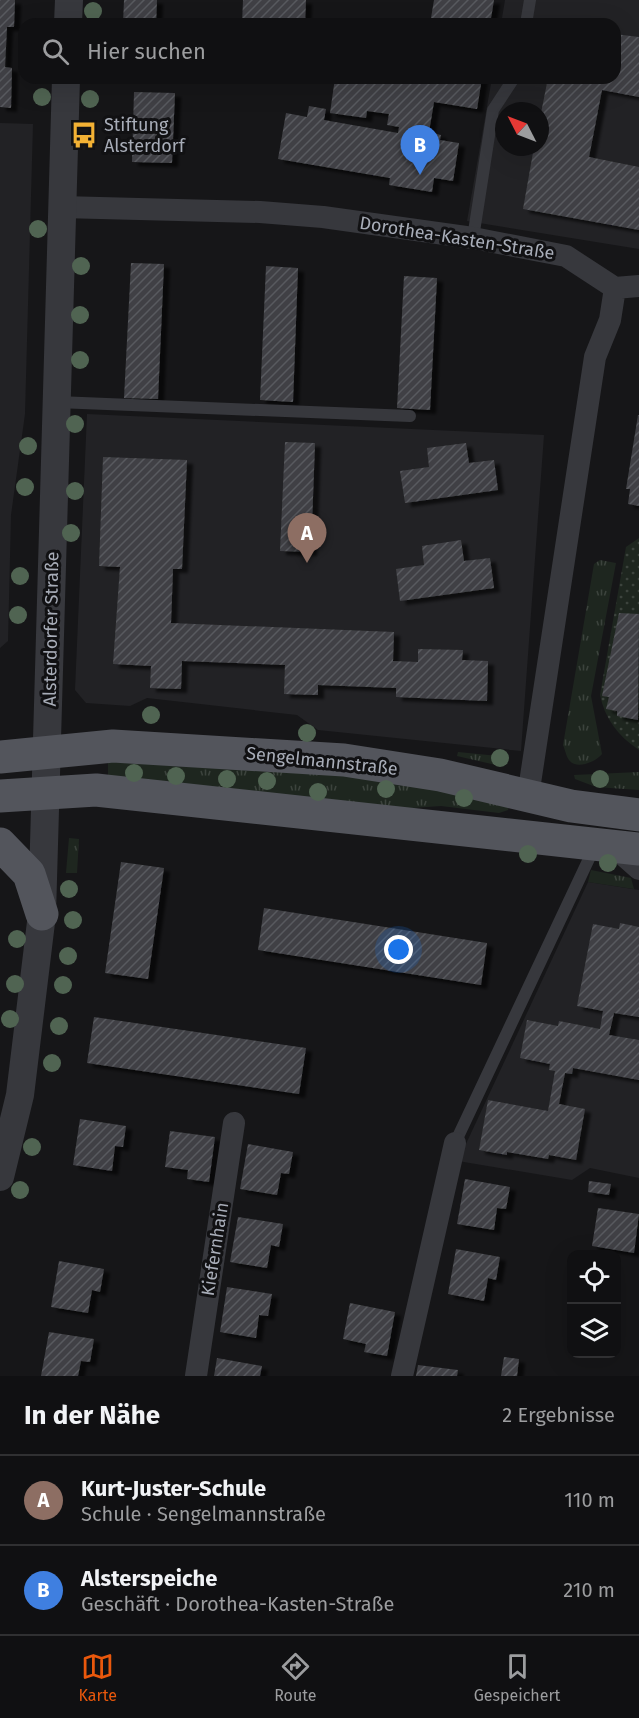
<!DOCTYPE html>
<html lang="de">
<meta charset="utf-8">
<style>
body{margin:0;font-family:"Fira Sans",sans-serif;background:#19191b;color:#f1f3f6}
.controls{position:absolute;right:18px;bottom:18px;display:grid;overflow:hidden;border-radius:12px;box-shadow:0 6px 24px #0002}
.controls button{width:54px;height:54px;display:grid;place-items:center;padding:0;border:0;border-bottom:2px solid #303032;background:#101012;color:#f1f3f6;font:30px sans-serif}
.compass{position:absolute;left:495px;top:102px;width:54px;height:54px;border-radius:50%;background:#101012;box-shadow:0 6px 24px #0002;rotate:312deg}
.you{position:absolute;left:399px;top:950px;width:21px;height:21px;margin:-15px;border:4px solid #fff;border-radius:50%;background:#1a73e8;box-shadow:0 0 0 9px #1a73e833}
.badge{display:grid;place-items:center;width:39px;height:39px;border-radius:50%;background:#ea580c;color:#fff;font-size:20px;font-weight:700}
.pin{position:absolute;translate:-50% -50px;filter:drop-shadow(0 2px 3px #0008)}
.pin::after{content:'';position:absolute;top:32px;width:21px;height:18px;background:inherit;clip-path:polygon(0 0,100% 0,50% 100%)}
.list{margin:0;padding:0;list-style:none}
h2{display:flex;justify-content:space-between;align-items:center;height:78px;margin:0;padding:0 24px;font-size:26px}
h2 small{font-size:20px;font-weight:400;color:#9c9d9f}
.list li{display:grid;grid-template-columns:39px 1fr auto;gap:18px;align-items:center;box-sizing:border-box;height:90px;padding:0 24px;border-top:2px solid #303032}
.list b{display:block;font-size:22px;white-space:nowrap}
.list p{margin:0;font-size:20px;white-space:nowrap;color:#9c9d9f}
.list em{font-size:20px;font-style:normal;color:#9c9d9f}
.icon{flex:none;width:33px;height:33px;fill:none;stroke:currentColor;stroke-width:2;stroke-linecap:round;stroke-linejoin:round}
.map{position:relative;flex:none;width:639px;height:1376px;overflow:hidden}
.search{position:absolute;background:#101012;box-shadow:0 6px 24px #0002;left:18px;right:18px;top:18px;height:66px;display:flex;align-items:center;gap:15px;box-sizing:border-box;padding:0 21px;border-radius:18px;color:#9c9d9f;font-size:22px}
.sheet{height:258px;background:#101012}
nav{display:flex;justify-content:space-around;align-items:center;box-sizing:border-box;height:84px;border-top:2px solid #303032;background:#101012;font-size:16px;color:#9c9d9f}
nav a{display:grid;justify-items:center;gap:3px}
nav .on{color:#ea580c}
.map>svg:first-child{display:block}
.built{fill:#222225;fill-rule:evenodd}
.grass{fill:url(#grass-tufts)}
.park{fill:url(#park-dots)}
.building{fill:url(#building-hatch);filter:url(#shadow)}
.lines{fill:none;stroke-linecap:round;stroke-linejoin:round}
.service{stroke:#37383d;stroke-width:12}
.minor{stroke:#37383d;stroke-width:22}
.tertiary{stroke:#37383d;stroke-width:28}
.primary{stroke:#53555c;stroke-width:33}
.tree{fill:#506452}
.labels{text-anchor:middle;stroke-width:6;stroke-linejoin:round;paint-order:stroke}
.poi-label{font-size:18px;fill:#a8adb8;stroke:#111113;text-anchor:start}
.street-label{font-size:18px;fill:#a8adb8;stroke:#111113}
</style>
<div class="map">
<svg width="639" height="1376" viewBox="0 0 639 1376">
<defs>
<pattern id="grass-tufts" width="24" height="20" patternUnits="userSpaceOnUse" patternTransform="scale(1.5)"><rect width="24" height="20" fill="#1e261f"/><path d="M3 7l-1-3M5 7V3M7 7l1-3M15 17l-1-3M17 17v-4M19 17l1-3" fill="none" stroke="#3c433d"/></pattern>
<pattern id="park-dots" width="8" height="8" patternUnits="userSpaceOnUse" patternTransform="scale(1.5)"><rect width="8" height="8" fill="#1e261f"/><path d="M2 2h.1M6 6h.1" fill="none" stroke="#3c433d" stroke-width="1.8" stroke-linecap="round"/></pattern>
<pattern id="building-hatch" width="6" height="6" patternUnits="userSpaceOnUse" patternTransform="scale(1.5)"><rect width="6" height="6" fill="#404145"/><path d="M-1 1l2-2M0 6l6-6M5 7l2-2" fill="none" stroke="#595a5e"/></pattern>
<filter id="shadow"><feDropShadow dx="6" dy="4" stdDeviation="1.5" flood-color="#0009"/></filter>
</defs>
<rect width="100%" height="100%" fill="#161618"/>
<!-- built -->
<path class="built" d="M505,0H639V249L467,221L492,78H615V24H501ZM504,111H540V147H504Z
M0,123L33,124L25,414L11,515L8,641L0,648Z
M87,414L544,435L521,751L318,730L297,715L147,698L130,706L86,703L75,690Z
M588,882L639,890V1178L590,1168L572,1180L458,1161Z"/>
<!-- grass -->
<path class="grass" d="M600,560L616,563L591,696L602,754C596,762 576,770 569,760C566,756 565,749 563,745L594,564Z
M458,752L498,756L508,764L496,765L457,756Z
M108,761L343,772L437,787L509,806L508,810L499,813L441,806L397,809L108,779Z
M639,772V790L596,787L575,779L574,775Z
M69,838L79,839L77,873H66Z
M591,870L631,878L634,889L588,882Z"/>
<!-- park -->
<path class="park" d="M639,538V750C618,736 605,719 600,695L626,547Z"/>
<!-- building -->
<path class="building" d="M0,0H15L14,27H7L5,67L12,68L11,108L0,107Z
M124,0H157L156,24H123Z
M243,0H306L305,24H242Z
M434,0H494L490,24H430Z
M615,34L639,37V97L602,90L589,157L639,167V230L523,209L534,147H540V118L548,78H615Z
M335,78H482L477,109L434,102L429,132L441,135L440,140L459,143L453,181L434,178L432,192L389,185L390,178L278,159L286,113L307,117L309,106L326,109L324,120L398,133L399,127L387,125L389,114L367,111L366,118L330,113Z
M134,92L175,93L172,163L132,162Z
M131,263L164,264L158,399L124,398Z
M266,266L298,268L293,402L260,400Z
M404,276L437,278L430,410L397,408Z
M638,415H639V506L628,504L630,489H626Z
M285,442L315,443L311,552L280,551Z
M466,443L469,463L494,460L498,490L405,503L400,471L429,467L427,448Z
M103,457L187,460L182,569H173L171,623L394,632L393,661L418,662V649L463,650L462,660L488,661L487,701L396,697V688L318,685V695L284,694L285,665L182,661L181,689L150,688L151,666L113,664L120,567L99,566Z
M461,540L464,561L490,558L494,588L400,601L396,569L424,565L422,546Z
M619,613L639,614L638,720L617,716V711L606,709L609,697L602,696Z
M121,862L164,868L148,979L105,973Z
M264,908L487,943L481,985L258,950Z
M620,923L639,927V1017L614,1013L609,1035L639,1040V1080L573,1068L572,1074L565,1073L559,1104L585,1109L576,1160L549,1155L548,1159L507,1152V1155L479,1150L488,1100L548,1111L555,1071L549,1070L550,1064L520,1058L527,1020L558,1026L559,1021L600,1029L603,1011L577,1006L593,924L619,929Z
M94,1017L306,1048L299,1094L87,1063Z
M80,1119L126,1126L123,1147L115,1146L112,1171L73,1165Z
M170,1131L215,1137L209,1182L187,1179L188,1170L165,1167Z
M248,1144L293,1152L289,1174L281,1173L277,1195L240,1189Z
M465,1179L510,1187L506,1209L497,1208L494,1230L457,1224Z
M589,1181L611,1184L609,1195L588,1192Z
M598,1208L639,1214L634,1253L592,1246Z
M238,1217L283,1224L279,1247L271,1245L267,1268L230,1262Z
M456,1249L500,1257L496,1280L488,1278L484,1301L448,1294Z
M59,1261L104,1269L100,1292L92,1290L88,1313L51,1307Z
M227,1287L272,1294L268,1316L259,1315L256,1338L220,1332Z
M350,1303L395,1312L387,1356L364,1352L366,1344L343,1339Z
M49,1332L94,1339L90,1362L81,1361L78,1376H41Z
M504,1357L519,1359L517,1376H501Z
M217,1358L262,1366L260,1376H214Z
M418,1365L458,1370L457,1376H416Z"/>
<g class="lines">
<!-- service -->
<path class="service" d="M526,24L530,0
M473,238L493,110L514,78
M57,402L410,416
M455,1143L595,846"/>
<!-- minor -->
<path class="minor" d="M61,207L260,212L323,217L473,238L566,256L615,288
M615,288L639,286
M528,796L595,357L610,320L615,288
M613,846L639,869
M196,1376L234,1123
M402,1376L455,1143"/>
<!-- tertiary -->
<path class="tertiary" d="M68,24L69,0
M0,1177L20,1095L42,914L66,78"/>
<!-- primary -->
<path class="primary" d="M0,757L113,746L344,760L440,775L571,806L639,815
M0,796L96,790L639,849
M0,844L29,874L42,914"/>
</g>
<!-- trees -->
<g class="tree">
<circle cx="93" cy="11" r="9"/>
<circle cx="42" cy="97" r="9"/>
<circle cx="90" cy="99" r="9"/>
<circle cx="38" cy="229" r="9"/>
<circle cx="81" cy="266" r="9"/>
<circle cx="80" cy="315" r="9"/>
<circle cx="80" cy="360" r="9"/>
<circle cx="75" cy="424" r="9"/>
<circle cx="28" cy="446" r="9"/>
<circle cx="25" cy="487" r="9"/>
<circle cx="75" cy="491" r="9"/>
<circle cx="71" cy="533" r="9"/>
<circle cx="20" cy="576" r="9"/>
<circle cx="18" cy="615" r="9"/>
<circle cx="151" cy="715" r="9"/>
<circle cx="307" cy="733" r="9"/>
<circle cx="500" cy="758" r="9"/>
<circle cx="134" cy="773" r="9"/>
<circle cx="176" cy="776" r="9"/>
<circle cx="227" cy="779" r="9"/>
<circle cx="600" cy="779" r="9"/>
<circle cx="267" cy="781" r="9"/>
<circle cx="386" cy="789" r="9"/>
<circle cx="318" cy="792" r="9"/>
<circle cx="464" cy="798" r="9"/>
<circle cx="528" cy="854" r="9"/>
<circle cx="608" cy="863" r="9"/>
<circle cx="69" cy="889" r="9"/>
<circle cx="73" cy="920" r="9"/>
<circle cx="17" cy="939" r="9"/>
<circle cx="68" cy="956" r="9"/>
<circle cx="15" cy="984" r="9"/>
<circle cx="63" cy="985" r="9"/>
<circle cx="10" cy="1019" r="9"/>
<circle cx="59" cy="1026" r="9"/>
<circle cx="52" cy="1063" r="9"/>
<circle cx="32" cy="1147" r="9"/>
<circle cx="20" cy="1190" r="9"/>
</g>
<!-- icons -->
<defs>
<g id="bus-bare" transform="scale(2.07)"><path d="M-5-6H5V4H4V6H2V4H-2V6H-4V4H-5ZM-3.5-4V0h7V-4ZM-3.5 1.2v1.5H-2V1.2ZM2 1.2v1.5H3.5V1.2Z" fill="#f2b134" stroke="#111113" stroke-width="2.5" paint-order="stroke"/></g>
</defs>
<g fill-rule="evenodd">
<use href="#bus-bare" x="84" y="135"/>
</g>
<g class="labels">
<!-- poi labels -->
<g class="poi-label">
<text x="104" y="131">Stiftung<tspan x="104" dy="21">Alsterdorf</tspan></text>
</g>
<!-- street labels -->
<g class="street-label">
<text transform="translate(457 238) rotate(9)" y="6">Dorothea-Kasten-Straße</text>
<text transform="translate(51 629) rotate(-89)" y="6">Alsterdorfer Straße</text>
<text transform="translate(322 761) rotate(6)" y="6">Sengelmannstraße</text>
<text transform="translate(215 1249) rotate(-81)" y="6">Kiefernhain</text>
</g>
</g>
</svg>
<div class="controls">
<button><svg class="icon" aria-label="locate" viewBox="0 0 24 24"><circle cx="12" cy="12" r="6"/><path d="M12 2v4M12 18v4M2 12h4M18 12h4"/></svg></button>
<button><svg class="icon" aria-label="layers" viewBox="0 0 24 24"><path d="M12 4l9 5-9 5-9-5zM3 14l9 5 9-5"/></svg></button>
</div>
<svg class="compass" viewBox="-18 -18 36 36"><path d="M0-13l5 13h-10z" fill="#e53935"/><path d="M0 13l5-13h-10z" fill="#9c9d9f"/></svg>
<div class="you"></div>
<div class="pin badge" style="left:307px;top:563px;background:#8d6e63">A</div>
<div class="pin badge" style="left:420px;top:175px;background:#3f7fe0">B</div>
<div class="search"><svg class="icon" aria-label="search" viewBox="0 0 24 24"><circle cx="10" cy="10" r="6"/><path d="M15 15l6 6"/></svg>Hier suchen</div>
</div>
<section class="sheet">
<h2>In der Nähe<small>2 Ergebnisse</small></h2>
<ul class="list">
<li><span class="badge" style="background:#8d6e63">A</span><div><b>Kurt-Juster-Schule</b><p>Schule · Sengelmannstraße</p></div><em>110 m</em></li>
<li><span class="badge" style="background:#3f7fe0">B</span><div><b>Alsterspeiche</b><p>Geschäft · Dorothea-Kasten-Straße</p></div><em>210 m</em></li>
</ul>
</section>
<nav>
<a class="on"><svg class="icon" aria-label="map" viewBox="0 0 24 24"><path d="M3 6l6-2 6 2 6-2v14l-6 2-6-2-6 2zM9 4v14M15 6v14"/></svg>Karte</a>
<a><svg class="icon" aria-label="directions" viewBox="0 0 24 24"><path d="M12 3l9 9-9 9-9-9zM9 14v-3h6M13 9l2 2-2 2"/></svg>Route</a>
<a><svg class="icon" aria-label="saved" viewBox="0 0 24 24"><path d="M7 4h10v16l-5-4-5 4z"/></svg>Gespeichert</a>
</nav>
